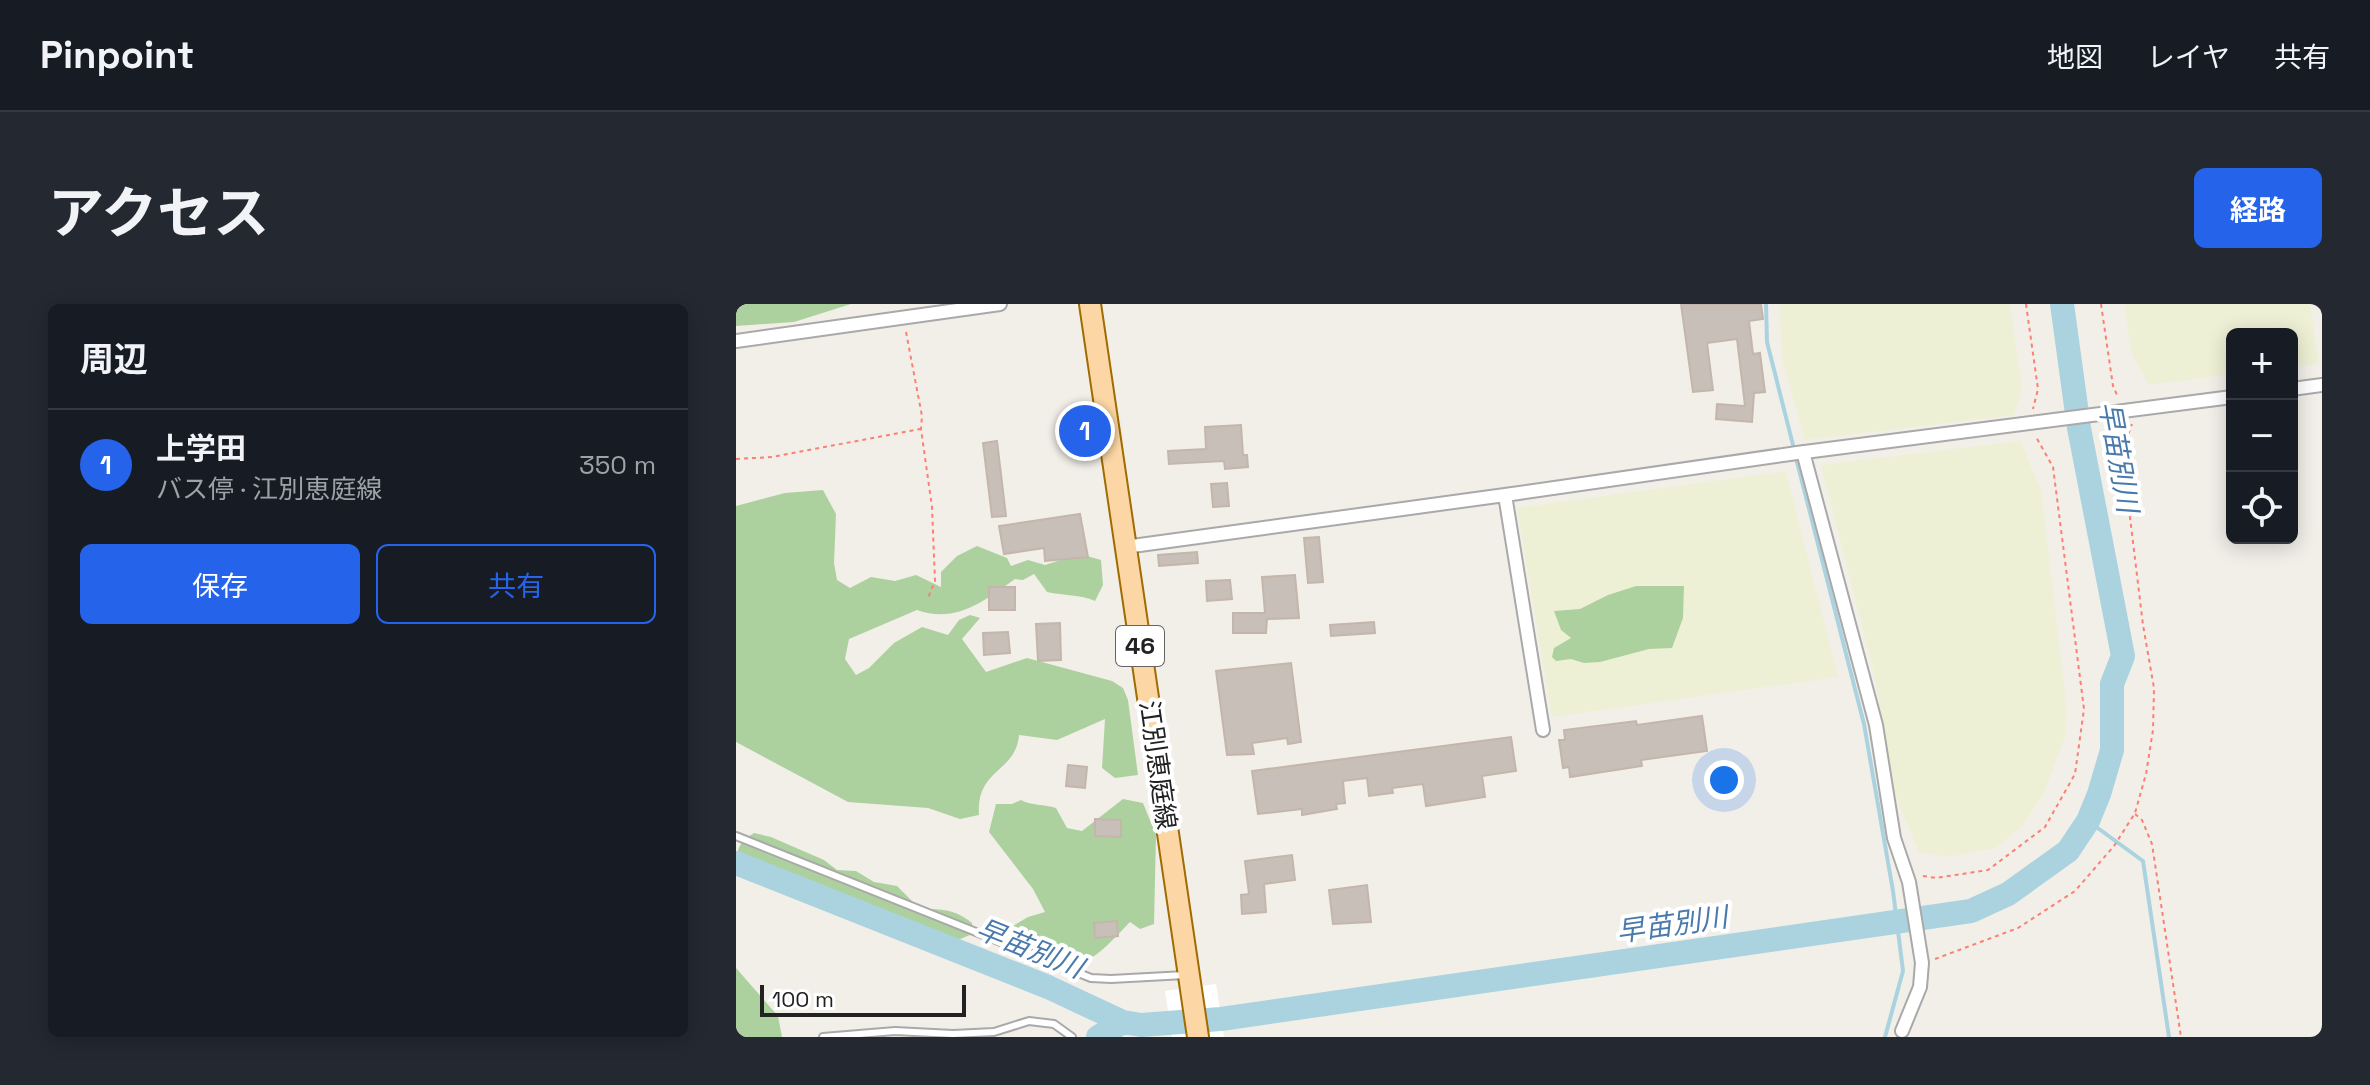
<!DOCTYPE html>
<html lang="ja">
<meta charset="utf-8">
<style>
body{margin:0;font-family:"Space Grotesk","Noto Sans JP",sans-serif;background:#242831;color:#f1f3f6}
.controls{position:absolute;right:24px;top:24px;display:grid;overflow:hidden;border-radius:12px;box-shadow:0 4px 20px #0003}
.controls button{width:72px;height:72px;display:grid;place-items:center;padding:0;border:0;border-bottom:2px solid #363941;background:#171b24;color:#f1f3f6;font:40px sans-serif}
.scale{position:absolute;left:24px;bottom:20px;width:206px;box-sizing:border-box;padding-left:8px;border:4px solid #222;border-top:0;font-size:22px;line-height:28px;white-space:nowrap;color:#222;-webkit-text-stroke:6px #fff;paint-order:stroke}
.you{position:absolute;left:988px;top:476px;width:28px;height:28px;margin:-20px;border:6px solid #fff;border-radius:50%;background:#1a73e8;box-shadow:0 0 0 12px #1a73e833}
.badge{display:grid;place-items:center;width:52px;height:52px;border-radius:50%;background:#2563eb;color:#fff;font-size:26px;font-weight:700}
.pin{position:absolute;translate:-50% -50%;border:4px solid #fff;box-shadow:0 2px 8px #0006}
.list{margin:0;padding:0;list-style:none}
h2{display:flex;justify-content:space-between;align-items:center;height:104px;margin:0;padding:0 32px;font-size:34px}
h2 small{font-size:26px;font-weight:400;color:#9ea1a6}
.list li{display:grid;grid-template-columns:52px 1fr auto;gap:24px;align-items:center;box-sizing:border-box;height:112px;padding:0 32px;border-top:2px solid #363941}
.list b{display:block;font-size:30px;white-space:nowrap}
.list p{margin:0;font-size:26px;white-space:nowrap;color:#9ea1a6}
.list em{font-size:26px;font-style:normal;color:#9ea1a6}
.actions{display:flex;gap:16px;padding:24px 32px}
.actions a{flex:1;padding:18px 0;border:2px solid #2563eb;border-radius:12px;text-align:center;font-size:28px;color:#2563eb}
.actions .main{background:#2563eb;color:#fff}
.icon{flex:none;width:44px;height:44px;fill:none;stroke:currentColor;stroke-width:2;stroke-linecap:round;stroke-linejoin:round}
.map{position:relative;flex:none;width:1586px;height:733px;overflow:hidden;border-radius:12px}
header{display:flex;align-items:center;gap:48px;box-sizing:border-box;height:112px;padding:0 40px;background:#171b24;border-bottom:2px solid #363941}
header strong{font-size:38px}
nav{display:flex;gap:44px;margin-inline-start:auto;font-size:28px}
.intro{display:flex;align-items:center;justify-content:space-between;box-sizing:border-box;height:192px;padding:0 48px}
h1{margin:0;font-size:56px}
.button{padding:20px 36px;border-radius:12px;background:#2563eb;color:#fff;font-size:28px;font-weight:700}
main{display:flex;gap:48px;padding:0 48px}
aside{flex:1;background:#171b24;border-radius:12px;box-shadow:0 4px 20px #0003}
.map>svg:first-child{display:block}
.farmland{fill:#eef0d5}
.forest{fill:#add19e}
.pier{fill:#fff}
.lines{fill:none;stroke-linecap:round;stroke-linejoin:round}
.stream{stroke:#aad3df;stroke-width:4}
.river{stroke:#aad3df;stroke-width:24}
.building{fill:#c7bfb8;stroke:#c4b6ab;stroke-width:2}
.service-casing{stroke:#a9a9a9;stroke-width:10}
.minor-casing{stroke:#a9a9a9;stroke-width:16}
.primary-casing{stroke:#a06b00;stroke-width:24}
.path{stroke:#fa8072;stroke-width:2;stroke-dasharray:4 4;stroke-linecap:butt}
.service{stroke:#fff;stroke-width:6}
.minor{stroke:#fff;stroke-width:12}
.primary{stroke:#fcd6a4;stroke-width:20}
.labels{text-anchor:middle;stroke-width:8;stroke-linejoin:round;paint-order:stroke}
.shield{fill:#fff;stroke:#646464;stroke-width:2}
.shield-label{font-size:24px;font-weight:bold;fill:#222}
.street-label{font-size:26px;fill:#222;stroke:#fff}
.water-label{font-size:28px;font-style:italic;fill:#4a7aab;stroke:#fff}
</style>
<header>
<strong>Pinpoint</strong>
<nav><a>地図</a><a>レイヤ</a><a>共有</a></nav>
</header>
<div class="intro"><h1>アクセス</h1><a class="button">経路</a></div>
<main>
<aside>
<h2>周辺<small></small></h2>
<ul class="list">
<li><span class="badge">1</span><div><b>上学田</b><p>バス停 · 江別恵庭線</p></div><em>350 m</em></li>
</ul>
<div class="actions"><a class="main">保存</a><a>共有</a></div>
</aside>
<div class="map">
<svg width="1586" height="733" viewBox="0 0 1586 733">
<rect width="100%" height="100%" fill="#f2efe9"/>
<!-- farmland -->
<path class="farmland" d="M1044,0H1274L1286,84L1278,111L1069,136L1045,52Z
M1388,0H1574L1583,60L1556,63V30H1496V70L1413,81L1396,51Z
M1284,137L1305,185L1331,406L1329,433L1307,491L1286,522L1260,544L1211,553L1183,548L1159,491L1138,370L1085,161Z
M1050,167L1102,373L816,413L781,204Z"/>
<!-- forest -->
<path class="forest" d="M0,0H115L58,18L0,22Z
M87,186L100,210L98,259L101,276L114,284L135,273L159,277L180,271L205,283V268L221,252L241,242L271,254L275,262L292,256L309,261L344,250L365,256L367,281L359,297C344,290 328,292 311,288L298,270L287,276L279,275C248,297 220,320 181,306L113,335L109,355L120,371L133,364L158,339L186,323L212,331L223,316L234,311L244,314L226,335L250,368L291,354L376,377L387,384L392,396L402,471L379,474L366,464L369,415L321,436L283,431C280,469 240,464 243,511L224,515L192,504L112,498L0,438V202L49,189Z
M900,282H948L947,314L936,344L913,345L864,358L848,359L835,355L820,357L816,353L818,344L835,334L825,326L818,307L844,305L872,291Z
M387,495L407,499L420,531L418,620L404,625L394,618C383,629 373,641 361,650C338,666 302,657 278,648L275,635V623L292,613L309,608L297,585L253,528L260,500H276L285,496C296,502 308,500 320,504L331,524L346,527Z
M18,529L35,533L88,556L101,566L120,567L138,578L161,582L184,605C206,605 219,605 236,619V630L199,646L103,608L0,563C0,546 3,538 18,529Z
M0,664L42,712L46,733H0Z"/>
<!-- pier -->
<path class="pier" d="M480,680L488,733H436L429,687Z"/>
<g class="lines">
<!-- stream -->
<path class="stream" d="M1030,0L1031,38L1058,145
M1060,154L1128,420L1157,587L1167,667L1149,733
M1352,517L1407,557L1433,733"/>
<!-- river -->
<path class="river" d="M0,559L312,683L387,718L405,721L485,715L1235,607L1272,590L1332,547L1352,517L1363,490L1376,446V380L1387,352L1343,124L1326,0
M362,733L387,718"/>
</g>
<!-- building -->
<path class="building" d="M945,0H1025L1027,15L1013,17L1017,50L1024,49L1029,88L1018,89L1016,118L980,115L981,100L1009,102L1001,35L971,39L977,86L957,88Z
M505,121L507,151H511L512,163L489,165L488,157L433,160L432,147L470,145L469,123Z
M261,137L270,212L256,213L247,139Z
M491,179L493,202L477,203L475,180Z
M344,210L352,253L309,257L308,244L268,250L263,222Z
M583,233L587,278L572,279L568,234Z
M461,248L462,259L423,262L422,251Z
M559,271L563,314L531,315L530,329H497V309H529L526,273Z
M494,276L496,295L471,297L470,277Z
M253,283H279V306H253Z
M638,318L639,329L595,332L594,321Z
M324,319L325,356L302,357L300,320Z
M272,328L274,349L248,351L247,329Z
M555,359L565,438L552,440L551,434L516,439L518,450L491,451L480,367Z
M966,412L971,447L905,456L906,462L834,473L833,463L827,464L823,436H829L828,426L900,417L901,421Z
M775,433L780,467L746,472L749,493L690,502L687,480L656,484L657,489L633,492L631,474L607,477L609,499L600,500L601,505L566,511V505L522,510L516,467Z
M332,461L351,463L349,484L330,482Z
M359,515L385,516V533L359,532Z
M556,551L559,576L528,580L530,608L506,610L505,591L513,590L509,557Z
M631,581L635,618L597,620L593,586Z
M381,617L382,632L359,634L358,619Z"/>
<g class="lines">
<!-- service casing -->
<g class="service-casing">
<path id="service" d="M0,532L355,674L375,675L449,671
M87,733L159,727L217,730L258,728L293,717L318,720L336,733"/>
</g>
<!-- minor casing -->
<g class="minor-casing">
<path id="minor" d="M0,37L264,0
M1556,85L1586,81
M1067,148L1140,421L1158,534L1173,578L1186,659L1184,683L1166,727
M769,191L807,426
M389,243L769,191L1061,149L1496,93"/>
</g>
<!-- primary casing -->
<g class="primary-casing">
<path id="primary" d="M354,0L462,733"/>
</g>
<!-- path -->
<path class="path" d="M1290,0L1302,85L1297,105
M1365,0L1377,82L1382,93
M170,28L186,112L185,125L196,203L199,277L192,294
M0,155L36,153L184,125
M1399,510L1406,516L1416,540L1445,733
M1187,572L1200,574L1252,566L1309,523L1339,470L1348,405L1317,163L1300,133
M1199,655L1282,624L1339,587L1378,542L1399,509L1410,470L1417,426L1418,384L1407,321L1386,147L1396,120"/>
<!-- service -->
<use href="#service" class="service"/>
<!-- minor -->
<use href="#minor" class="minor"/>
<!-- primary -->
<use href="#primary" class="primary"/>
</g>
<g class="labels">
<!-- shield labels -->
<rect class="shield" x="380" y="322" width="48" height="40" rx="6"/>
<g class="shield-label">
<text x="404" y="350">46</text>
</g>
<!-- street labels -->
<g class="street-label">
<text transform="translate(422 461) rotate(82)" y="9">江別恵庭線</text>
</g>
<!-- water labels -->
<g class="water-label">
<text transform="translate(1383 153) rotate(80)" y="10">早苗別川</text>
<text transform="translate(936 620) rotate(-8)" y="10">早苗別川</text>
<text transform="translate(294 644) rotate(22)" y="10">早苗別川</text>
</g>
</g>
</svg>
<div class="controls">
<button>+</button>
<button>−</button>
<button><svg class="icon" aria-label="locate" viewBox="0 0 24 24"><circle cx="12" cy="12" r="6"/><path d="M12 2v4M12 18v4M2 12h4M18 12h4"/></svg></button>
</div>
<div class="scale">100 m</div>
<div class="you"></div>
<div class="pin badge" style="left:349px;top:127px">1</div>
</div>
</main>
